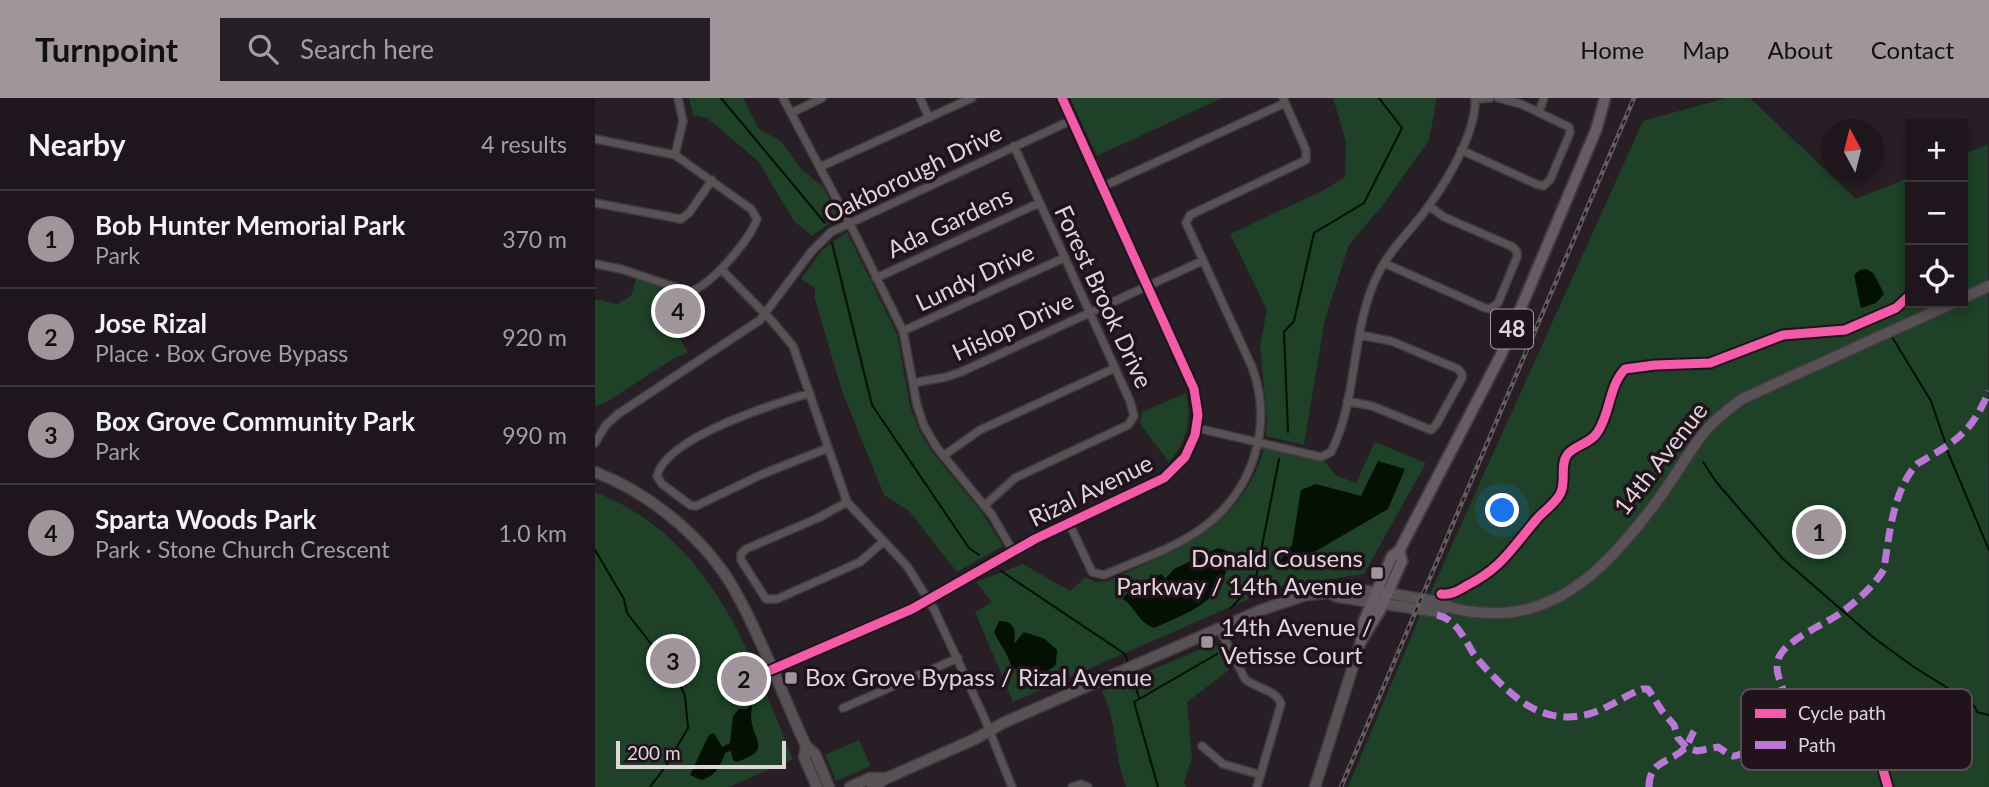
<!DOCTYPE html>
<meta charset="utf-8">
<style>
body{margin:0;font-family:Lato,sans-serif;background:#261f25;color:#f1f3f6}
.controls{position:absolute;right:21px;top:21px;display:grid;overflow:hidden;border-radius:0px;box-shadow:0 4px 10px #0003}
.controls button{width:63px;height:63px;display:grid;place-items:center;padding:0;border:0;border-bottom:2px solid #3c353b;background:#1e161c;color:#f1f3f6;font:35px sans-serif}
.compass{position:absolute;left:1226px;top:21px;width:63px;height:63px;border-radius:50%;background:#1e161c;box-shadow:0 4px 10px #0003;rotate:353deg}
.scale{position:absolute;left:21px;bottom:18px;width:170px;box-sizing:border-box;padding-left:7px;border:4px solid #dfd5db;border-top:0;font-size:19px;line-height:24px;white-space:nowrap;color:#dfd5db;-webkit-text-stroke:5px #21121c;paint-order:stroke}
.you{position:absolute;left:908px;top:413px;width:24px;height:24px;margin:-18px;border:5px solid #fff;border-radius:50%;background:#1a73e8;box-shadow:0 0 0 10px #1a73e833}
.badge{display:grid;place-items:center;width:46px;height:46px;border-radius:50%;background:#9f959b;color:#111;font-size:23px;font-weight:700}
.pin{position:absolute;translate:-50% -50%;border:4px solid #fff;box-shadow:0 2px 7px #0006}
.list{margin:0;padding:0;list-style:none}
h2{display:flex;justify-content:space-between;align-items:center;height:91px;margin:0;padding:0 28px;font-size:30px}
h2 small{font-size:23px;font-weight:400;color:#a19fa3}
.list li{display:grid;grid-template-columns:46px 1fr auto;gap:21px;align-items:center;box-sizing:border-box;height:98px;padding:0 28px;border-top:2px solid #3c353b}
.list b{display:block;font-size:26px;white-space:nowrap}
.list p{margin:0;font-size:23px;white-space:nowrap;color:#a19fa3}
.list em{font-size:23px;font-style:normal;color:#a19fa3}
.icon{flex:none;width:38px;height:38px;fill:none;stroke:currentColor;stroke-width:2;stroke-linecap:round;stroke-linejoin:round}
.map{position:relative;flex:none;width:1394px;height:689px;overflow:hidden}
header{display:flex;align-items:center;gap:42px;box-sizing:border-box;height:98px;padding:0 35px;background:#9f959b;color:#111}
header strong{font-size:33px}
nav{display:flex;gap:38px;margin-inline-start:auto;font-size:24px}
.search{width:490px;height:63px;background:#261f25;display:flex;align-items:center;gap:18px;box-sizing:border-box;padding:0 24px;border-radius:0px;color:#a19fa3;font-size:26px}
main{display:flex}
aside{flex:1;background:#1e161c}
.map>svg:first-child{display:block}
.green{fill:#1e4127}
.water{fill:#041004}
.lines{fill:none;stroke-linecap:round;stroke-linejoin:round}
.stream{stroke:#041004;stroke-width:2}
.street-casing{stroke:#413a3f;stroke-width:10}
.secondary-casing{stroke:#413a3f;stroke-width:13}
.primary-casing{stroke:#413a3f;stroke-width:14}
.street{stroke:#585155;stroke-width:7}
.secondary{stroke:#585155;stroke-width:10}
.primary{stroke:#685c64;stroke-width:10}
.rail-casing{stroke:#645e61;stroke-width:4.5}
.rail{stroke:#21121c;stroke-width:2;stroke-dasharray:5;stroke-linecap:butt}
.quiet{stroke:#ba77d6;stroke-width:7;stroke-dasharray:14 7;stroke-linecap:butt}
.cycleway-casing{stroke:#21121c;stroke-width:13}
.cycleway{stroke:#f35aa7;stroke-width:9}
.poi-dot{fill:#9f959b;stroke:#21121c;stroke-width:2.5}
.labels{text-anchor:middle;stroke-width:7;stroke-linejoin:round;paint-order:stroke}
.shield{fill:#21121c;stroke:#a69aa2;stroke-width:2}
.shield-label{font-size:23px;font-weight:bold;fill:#dfd5db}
.street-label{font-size:24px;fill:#dfd5db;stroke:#21121c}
.poi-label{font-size:24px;fill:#dfd5db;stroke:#21121c;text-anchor:start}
.key{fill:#21121c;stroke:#5a4c55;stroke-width:2}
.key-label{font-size:19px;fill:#dfd5db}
</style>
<header>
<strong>Turnpoint</strong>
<div class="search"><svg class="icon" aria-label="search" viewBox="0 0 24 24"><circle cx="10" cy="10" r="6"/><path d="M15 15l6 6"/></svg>Search here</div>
<nav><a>Home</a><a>Map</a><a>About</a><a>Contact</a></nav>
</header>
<main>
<aside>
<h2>Nearby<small>4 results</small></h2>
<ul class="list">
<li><span class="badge">1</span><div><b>Bob Hunter Memorial Park</b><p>Park</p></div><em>370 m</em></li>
<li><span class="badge">2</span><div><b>Jose Rizal</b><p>Place · Box Grove Bypass</p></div><em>920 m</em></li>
<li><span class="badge">3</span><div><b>Box Grove Community Park</b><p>Park</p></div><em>990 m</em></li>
<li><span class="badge">4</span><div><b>Sparta Woods Park</b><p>Park · Stone Church Crescent</p></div><em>1.0 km</em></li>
</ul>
</aside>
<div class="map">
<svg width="1394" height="689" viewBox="0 0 1394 689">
<rect width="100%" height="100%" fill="#281e25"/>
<!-- green -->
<path class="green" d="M94,0H148L164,31L186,43L206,71L229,90L243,119L217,138L199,123L163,63L112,20L98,17Z
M475,0H627L502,58Z
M738,0H842L834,42L788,107L754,147L730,221L709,347L671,338L672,321L665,248L672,212L635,136L729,92L750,79L751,44Z
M1131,0H1155L1261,101L1315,79V205H1368V57L1393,46L1394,689H753L824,520L1048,23Z
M252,134L302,236L315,308L325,334L339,356L387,414L408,448L362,474L314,413L289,397L247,293L220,201V190L206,181L227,152Z
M41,181L95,197L102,222L82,234L93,255L81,259L12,304L0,308V201L22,206L36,198Z
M591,295C597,322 592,343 574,364L545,326L547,314Z
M780,344L831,365L769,476L681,489L418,604L380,514L397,504L381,484L428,466L475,493L491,479L500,484L513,483C581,451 647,431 669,350L731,364L740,377L761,385Z
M0,394C118,440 155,556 198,661L134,689H0Z
M620,545L634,572L592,604L597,659L589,685L591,689H531C518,655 523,626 507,593Z
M264,642L276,668L241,683L230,657Z"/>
<!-- water -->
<path class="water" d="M1272,171L1279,176L1289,196L1281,205L1266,210L1259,177L1265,172Z
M783,363L810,371L793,411L692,470L683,465L697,447L706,392L721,386L766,398Z
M623,450L633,453C634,502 596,513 559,530C541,522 543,512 528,501L538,487L567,476L570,481L579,471Z
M404,523C421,523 421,534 419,546L429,534L450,541L462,552L461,567L445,578L433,579L416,568C413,555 405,547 399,534Z
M155,606H157C157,610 156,613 156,617C156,642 180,652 141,664L138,662L136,653L130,655C125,669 121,677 107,682L95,677L114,637L119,635L127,649L135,645L138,618L144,611H152Z"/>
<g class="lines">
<!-- stream -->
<path class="stream" d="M126,0L230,125
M237,145L277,307L374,450L384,457
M1297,239L1336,303L1350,344
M693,334L689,234L699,223L719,135L769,105L807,30L784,0
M1352,352L1394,452
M1108,364L1122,385L1188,461L1279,540L1319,569L1370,601L1380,609L1382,614L1394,617
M0,452L29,501L32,515L81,578L90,598L93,630L71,668L55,689
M406,473L530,556L533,565
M636,510L660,484L684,361
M536,574L544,600
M563,689L539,604L622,556"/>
<!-- street casing -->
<g class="street-casing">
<path id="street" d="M188,0L258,132L308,233L322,307L329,328L342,350L397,417L418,453
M325,0L334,20
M880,1L895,0
M944,14L949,0
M196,15L227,0
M0,41L80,57L156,111L162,121C154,143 117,186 95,194L26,171L0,166
M866,52L941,86L948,88L955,82L975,35L974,29L926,6L903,0
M80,57L88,23L83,0
M225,69L377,0
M507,89L690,5
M0,105L86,121L94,115L117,82
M789,165L890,210L895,211L903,205L922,159V154L918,149L849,119L834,108
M127,172L177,223L198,248L252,404L312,468L339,511L389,619L417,689
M281,180L444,105
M308,233L469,160
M318,285L351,279L366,274L607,163
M215,295C179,306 71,339 62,378L67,386L95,407L101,408L170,375L233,350
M752,303L777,308L836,332L841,327L867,280V276L863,271L796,243L765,237
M602,330L726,359L736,354C764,299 755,230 784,174C797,148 819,130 835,106C854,80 882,32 880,0
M0,345L11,327L23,316L165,222L216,154L236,134L477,22
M348,358L385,332L520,270
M252,404L223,420L151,451L146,456V462L171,501H182L265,464L289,443
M389,408L420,380L533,327L539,318L535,303L419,48
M474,425L497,474L509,477C541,463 578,451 606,431C658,394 679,328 657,269L591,125L595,117L711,62V52L688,0
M624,530L650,581C661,591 681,591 686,606L662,689
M176,572L317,511L440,441L569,380L590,359L600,337L603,317L599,291L467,0
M248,610L363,560
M607,648L628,666L666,677
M477,689L486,686L493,689"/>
</g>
<!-- secondary casing -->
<g class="secondary-casing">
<path id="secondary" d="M1368,200L1394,188
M0,374C59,397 116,445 145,502C170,549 189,600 211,648L220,656L234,689
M734,495L743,499L843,514L853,509
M211,648L209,659L222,689
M255,689L275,680H292
M277,689L292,680L380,641L408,625L666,512L711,497L734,495L745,490L792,495L844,504C859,513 878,514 896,515C970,518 1022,457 1062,403C1078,382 1091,358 1107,337C1118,323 1133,311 1147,301L1358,205
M720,689L766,543"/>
</g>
<!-- primary casing -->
<g class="primary-casing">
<path id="primary" d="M766,543L769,523L797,458L804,453L906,257L1001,32L1010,0
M766,543L785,512L807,463L804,453"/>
</g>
<!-- street -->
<use href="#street" class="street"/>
<!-- secondary -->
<use href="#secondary" class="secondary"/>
<!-- primary -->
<use href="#primary" class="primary"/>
<!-- rail casing -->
<g class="rail-casing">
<path id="rail" d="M746,689L1039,0"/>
</g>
<!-- rail -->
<use href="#rail" class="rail"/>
<!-- quiet -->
<path class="quiet" d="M842,517C861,521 869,540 878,555C885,565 894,574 903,583C929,609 955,626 994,616C1012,611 1029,598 1047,591H1053L1067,613L1079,627L1083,640L1091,649L1102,653L1123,649C1128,652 1133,657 1138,658C1149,659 1181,630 1191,622
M1191,622C1200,600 1175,580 1184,559C1192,541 1231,526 1247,514C1262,503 1280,487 1289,471C1294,438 1298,392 1322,366C1361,343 1376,336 1394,293
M1054,689C1054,661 1077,665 1091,649C1094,645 1096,638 1099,633"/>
<!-- cycleway casing -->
<g class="cycleway-casing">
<path id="cycleway" d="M846,496C856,497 863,493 871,488C907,470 916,451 941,422C948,413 962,405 966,394C971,382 965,367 972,357C979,347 995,346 1002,335C1016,315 1013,289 1030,271L1060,267L1115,265L1188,237L1250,232L1301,210L1315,197
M176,572L317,511L440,441L569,380L590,359L600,337L603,317L599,291L467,0
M1191,622L1287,633L1291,642L1285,661L1293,689"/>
</g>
<!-- cycleway -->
<use href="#cycleway" class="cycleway"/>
</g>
<!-- markers -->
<g class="poi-dot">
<rect x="775" y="468" width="14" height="14" rx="3.5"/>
<rect x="605" y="537" width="14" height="14" rx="3.5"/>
<rect x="189" y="573" width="14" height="14" rx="3.5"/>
</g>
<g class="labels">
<!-- shield labels -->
<rect class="shield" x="896" y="211.5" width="42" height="39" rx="5"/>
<g class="shield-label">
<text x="917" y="239">48</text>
</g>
<!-- street labels -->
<g class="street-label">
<text transform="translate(318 76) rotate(-26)" y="8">Oakborough Drive</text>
<text transform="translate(355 125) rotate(-25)" y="8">Ada Gardens</text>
<text transform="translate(380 180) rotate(-25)" y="8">Lundy Drive</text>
<text transform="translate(508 199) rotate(65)" y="8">Forest Brook Drive</text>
<text transform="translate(418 229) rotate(-25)" y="8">Hislop Drive</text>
<text transform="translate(1066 361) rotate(-52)" y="8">14th Avenue</text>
<text transform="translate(496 393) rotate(-26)" y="8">Rizal Avenue</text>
</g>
<!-- poi labels -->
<g class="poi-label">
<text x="768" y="469" text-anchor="end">Donald Cousens<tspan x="768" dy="28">Parkway / 14th Avenue</tspan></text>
<text x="626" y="538">14th Avenue /<tspan x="626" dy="28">Vetisse Court</tspan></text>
<text x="210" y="588">Box Grove Bypass / Rizal Avenue</text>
</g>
</g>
<!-- legend -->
<rect x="1146" y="591" width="231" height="81" rx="10" class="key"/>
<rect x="1160" y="611" width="31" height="9" fill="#f35aa7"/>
<rect x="1160" y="643" width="31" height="8" fill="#ba77d6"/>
<g class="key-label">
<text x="1203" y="622">Cycle path</text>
<text x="1203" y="654">Path</text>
</g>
</svg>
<div class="controls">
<button>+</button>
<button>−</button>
<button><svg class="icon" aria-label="locate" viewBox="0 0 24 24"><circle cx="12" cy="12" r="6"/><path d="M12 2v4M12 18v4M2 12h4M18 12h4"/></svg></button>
</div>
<svg class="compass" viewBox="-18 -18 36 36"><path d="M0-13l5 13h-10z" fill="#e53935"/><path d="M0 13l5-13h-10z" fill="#a19fa3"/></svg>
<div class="scale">200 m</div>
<div class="you"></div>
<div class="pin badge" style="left:1224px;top:434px">1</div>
<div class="pin badge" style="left:149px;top:581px">2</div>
<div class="pin badge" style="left:78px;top:563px">3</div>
<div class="pin badge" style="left:83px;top:213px">4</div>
</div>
</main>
